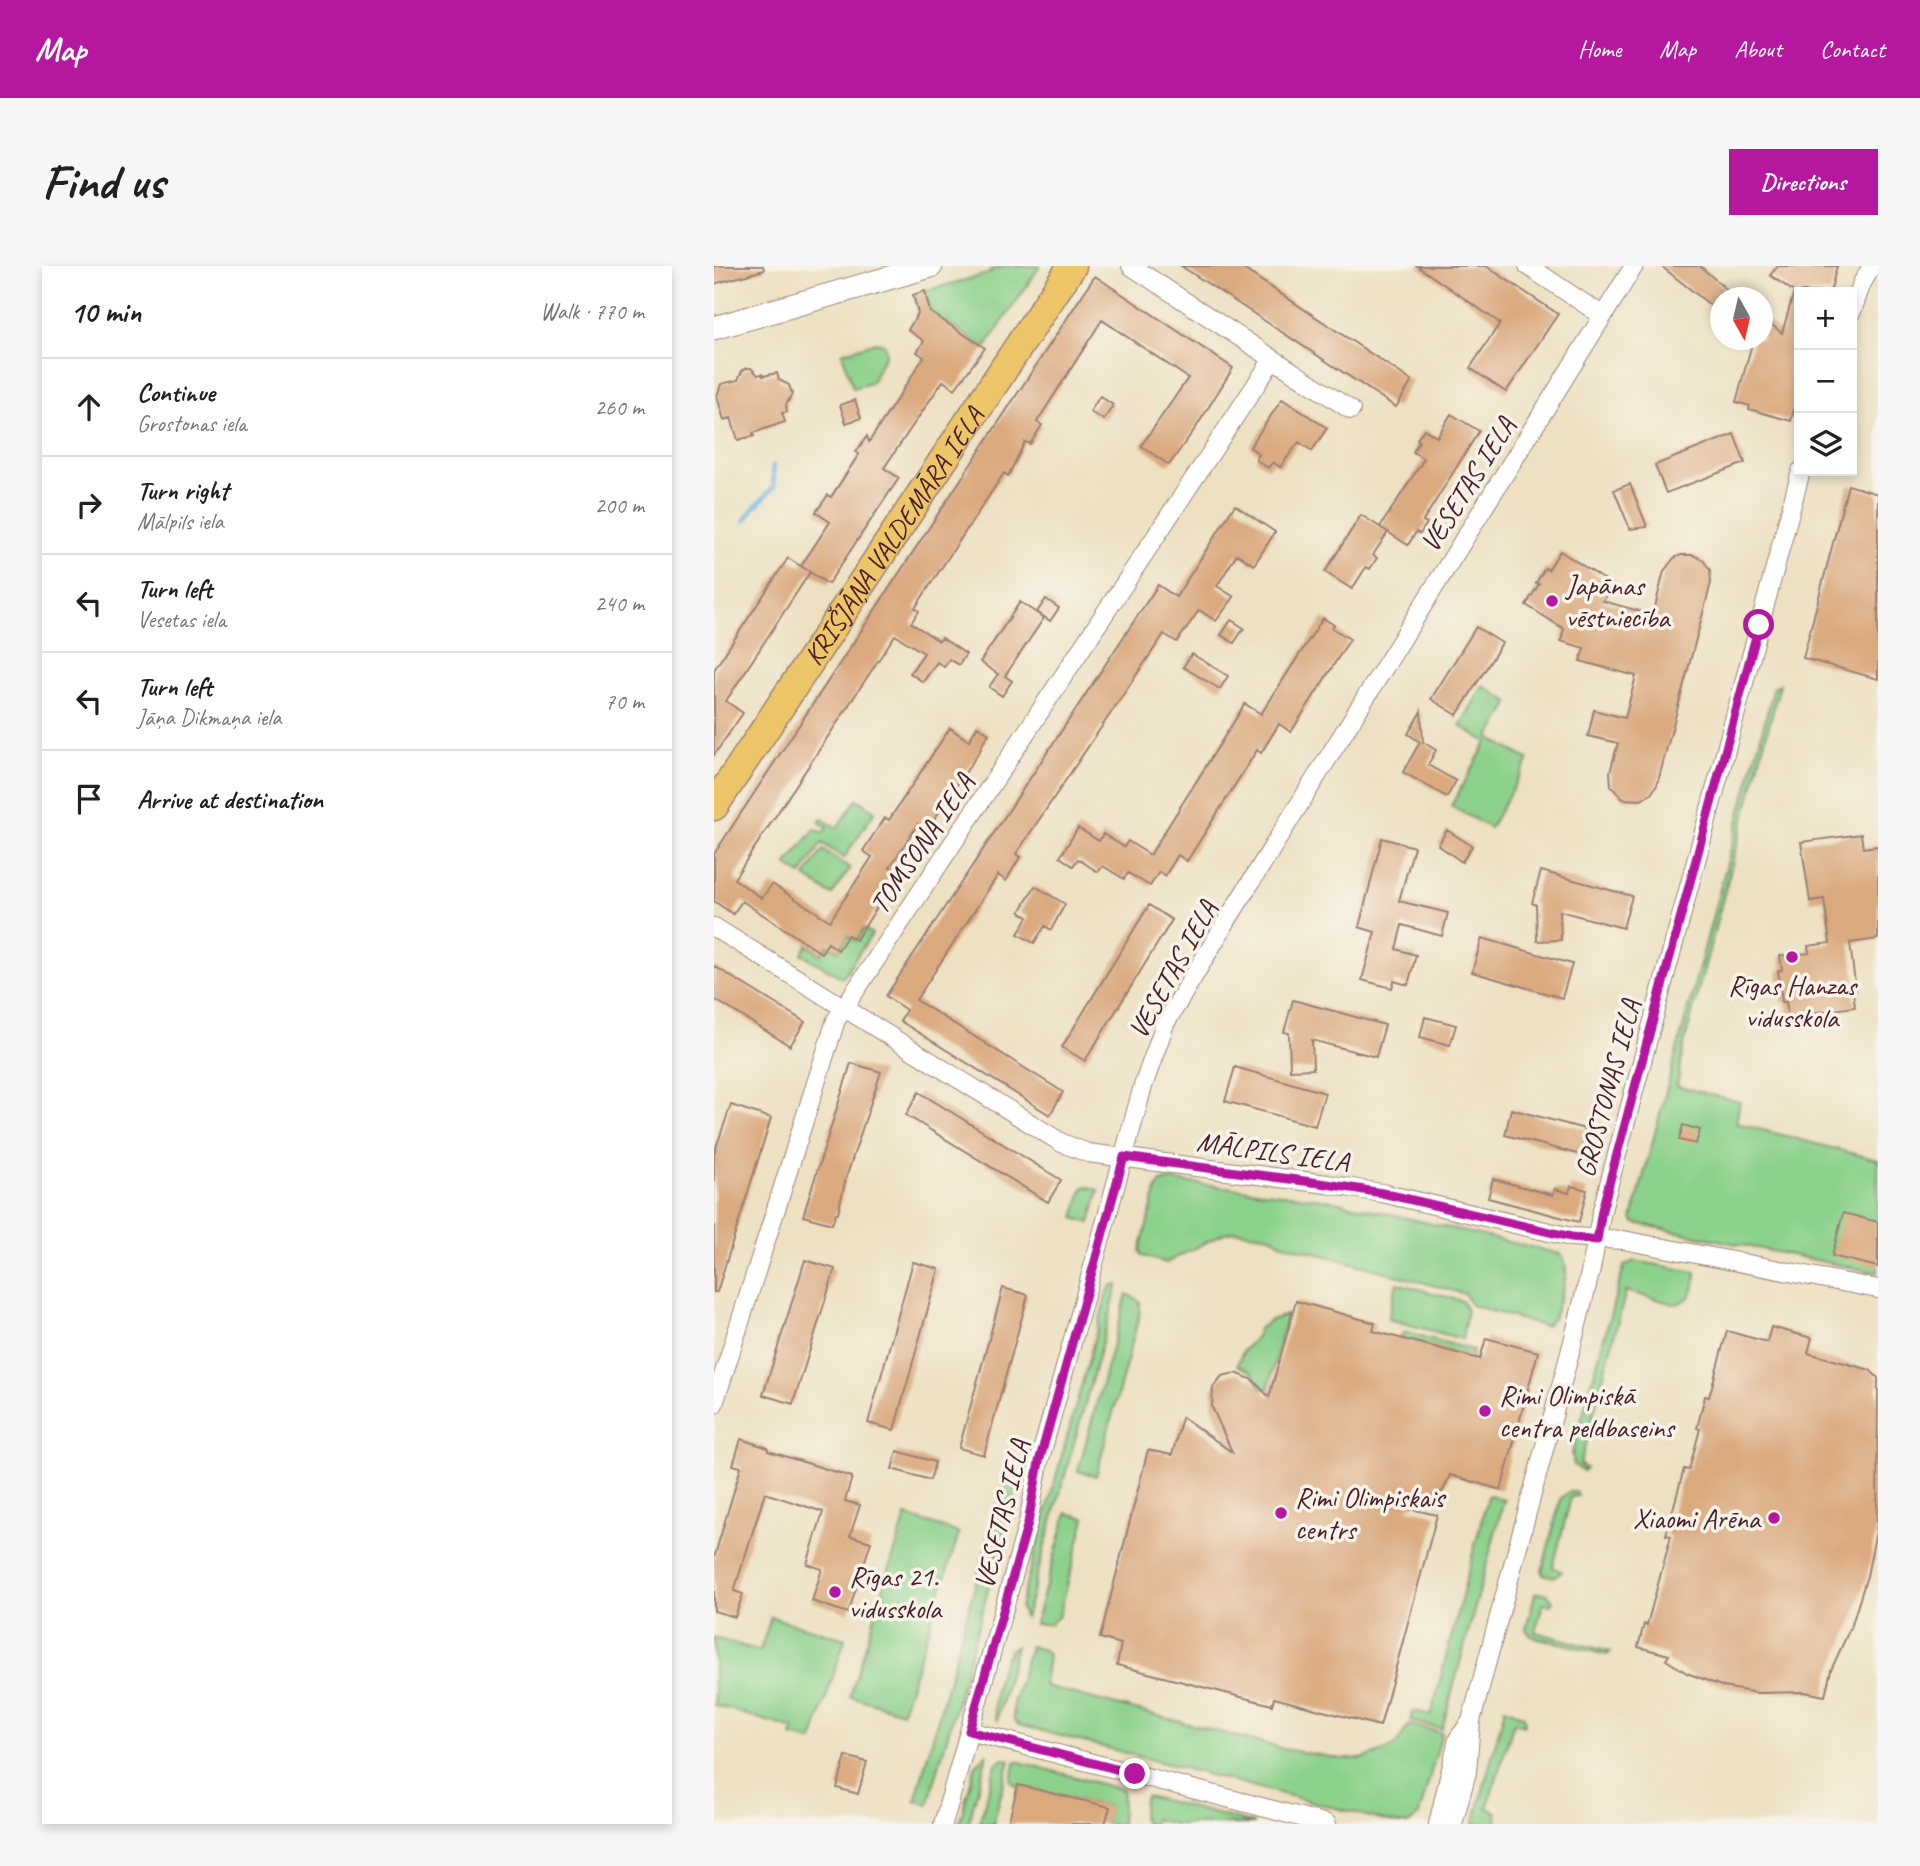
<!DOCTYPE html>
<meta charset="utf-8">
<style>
body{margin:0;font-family:Caveat,sans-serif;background:#f6f6f6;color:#202124}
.controls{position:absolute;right:21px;top:21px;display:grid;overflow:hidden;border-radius:0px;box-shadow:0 4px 10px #0003}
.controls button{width:63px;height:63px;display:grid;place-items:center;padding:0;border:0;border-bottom:2px solid #e0e0e0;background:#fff;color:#202124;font:35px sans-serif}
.compass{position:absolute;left:996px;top:21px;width:63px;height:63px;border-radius:50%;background:#fff;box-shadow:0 4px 10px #0003;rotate:172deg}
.stop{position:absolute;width:21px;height:21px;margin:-16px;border:5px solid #b5179e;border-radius:50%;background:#fff}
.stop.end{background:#b5179e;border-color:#fff;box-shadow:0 2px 7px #0008}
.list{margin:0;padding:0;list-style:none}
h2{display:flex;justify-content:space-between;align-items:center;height:91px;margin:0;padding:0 28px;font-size:30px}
h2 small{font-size:23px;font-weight:400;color:#757577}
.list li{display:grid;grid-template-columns:46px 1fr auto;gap:21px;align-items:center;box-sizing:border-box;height:98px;padding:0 28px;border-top:2px solid #e0e0e0}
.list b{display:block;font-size:26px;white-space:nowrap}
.list p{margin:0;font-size:23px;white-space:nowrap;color:#757577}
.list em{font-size:23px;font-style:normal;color:#757577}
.icon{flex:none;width:38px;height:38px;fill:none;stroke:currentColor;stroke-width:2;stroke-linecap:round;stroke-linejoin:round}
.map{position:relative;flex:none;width:1164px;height:1558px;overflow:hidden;border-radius:0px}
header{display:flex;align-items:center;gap:42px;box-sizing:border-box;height:98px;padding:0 35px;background:#b5179e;color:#fff}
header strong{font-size:33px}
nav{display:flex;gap:38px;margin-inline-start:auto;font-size:24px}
.intro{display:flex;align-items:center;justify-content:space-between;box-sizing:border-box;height:168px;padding:0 42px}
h1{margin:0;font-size:49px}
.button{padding:18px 32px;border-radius:0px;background:#b5179e;color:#fff;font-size:24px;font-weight:700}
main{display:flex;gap:42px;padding:0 42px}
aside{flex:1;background:#fff;border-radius:0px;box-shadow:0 4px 10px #0003}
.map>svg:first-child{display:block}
.green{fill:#8cd18b;stroke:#6b785b;stroke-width:2}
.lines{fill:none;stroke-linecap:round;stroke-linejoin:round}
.stream{stroke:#62aedb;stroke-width:5}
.building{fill:#daa97e}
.minor-casing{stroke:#9c8076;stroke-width:20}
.tertiary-casing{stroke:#9c8076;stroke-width:25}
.primary-casing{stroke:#9c8076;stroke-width:31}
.minor{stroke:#fff;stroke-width:18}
.tertiary{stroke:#fff;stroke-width:23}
.primary{stroke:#ecc669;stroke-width:28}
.route{stroke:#b5179e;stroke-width:9}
.poi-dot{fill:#b5179e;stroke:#f7f3e8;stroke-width:2.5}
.labels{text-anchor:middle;stroke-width:7;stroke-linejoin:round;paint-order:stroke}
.street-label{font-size:28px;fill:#4a1f2b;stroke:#f7f3e8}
.poi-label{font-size:28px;fill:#4a1f2b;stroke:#f7f3e8;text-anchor:start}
</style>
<header>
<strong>Map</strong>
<nav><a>Home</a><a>Map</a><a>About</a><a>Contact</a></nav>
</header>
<div class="intro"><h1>Find us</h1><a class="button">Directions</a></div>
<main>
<aside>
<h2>10 min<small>Walk · 770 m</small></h2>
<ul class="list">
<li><svg class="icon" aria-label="ahead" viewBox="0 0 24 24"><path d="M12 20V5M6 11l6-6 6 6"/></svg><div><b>Continue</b><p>Grostonas iela</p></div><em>260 m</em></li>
<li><svg class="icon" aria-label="right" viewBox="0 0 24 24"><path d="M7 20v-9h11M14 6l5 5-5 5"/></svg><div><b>Turn right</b><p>Mālpils iela</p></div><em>200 m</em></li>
<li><svg class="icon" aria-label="left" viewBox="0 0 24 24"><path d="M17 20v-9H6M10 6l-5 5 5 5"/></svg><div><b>Turn left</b><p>Vesetas iela</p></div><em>240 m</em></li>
<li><svg class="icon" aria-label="left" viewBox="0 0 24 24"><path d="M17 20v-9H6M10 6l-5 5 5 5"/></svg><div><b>Turn left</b><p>Jāņa Dikmaņa iela</p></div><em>70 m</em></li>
<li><svg class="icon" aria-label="arrive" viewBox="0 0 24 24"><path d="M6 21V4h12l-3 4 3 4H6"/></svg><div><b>Arrive at destination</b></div></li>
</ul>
</aside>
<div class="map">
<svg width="1164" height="1558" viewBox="0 0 1164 1558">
<rect width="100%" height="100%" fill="#f7f3e8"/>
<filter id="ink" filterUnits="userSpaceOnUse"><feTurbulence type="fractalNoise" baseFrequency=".0143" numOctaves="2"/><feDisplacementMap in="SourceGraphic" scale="14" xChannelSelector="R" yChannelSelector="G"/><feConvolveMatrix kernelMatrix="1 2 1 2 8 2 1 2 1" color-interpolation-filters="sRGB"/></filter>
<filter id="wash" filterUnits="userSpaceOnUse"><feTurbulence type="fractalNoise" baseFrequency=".00686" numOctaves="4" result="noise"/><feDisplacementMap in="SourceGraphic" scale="28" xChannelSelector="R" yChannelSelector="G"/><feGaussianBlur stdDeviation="1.57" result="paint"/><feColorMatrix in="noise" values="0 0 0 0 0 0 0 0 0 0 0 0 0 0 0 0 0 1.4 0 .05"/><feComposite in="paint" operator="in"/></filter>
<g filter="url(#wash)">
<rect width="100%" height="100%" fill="#ede1c2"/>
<!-- green -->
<path class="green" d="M292,0H326L271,82L216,46L211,25L277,7L276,4Z
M162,76L170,78L172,87L157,117L139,122L128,87Z
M1066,418L970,778L963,820L1026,836L1022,857L1164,894V1007L921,957L918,953L1060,421Z
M769,420L796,436L775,472L815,494L776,562L737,540L773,476L746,460Z
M143,533L161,545L130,592L108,577L87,609L72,599L101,563L109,567L113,562L105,556L108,553L123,562Z
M109,584L136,602L118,629L91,611Z
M150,663L158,668L128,712L88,688L93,679L107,689L114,679L124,685L134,670L142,675Z
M454,914L616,934L846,988C861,1002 844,1035 839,1053L833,1059L829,1060L757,1039L751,1028L566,977L557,970L522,965L510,967L452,997L429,990L426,985L443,922L447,916Z
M372,920L385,924L376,957L360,952L368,924Z
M921,995L982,1006C981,1022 978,1036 960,1038L912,1025L866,1199L872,1202L869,1205L860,1199L858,1188L908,1007L911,999Z
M683,1017L748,1035L753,1045L748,1073L674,1053Z
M398,1019H404L311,1352L306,1341L308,1333L393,1028Z
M413,1028L426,1035V1046L382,1210L364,1205Z
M573,1049L554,1123L548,1122L538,1106L523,1099L529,1085L545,1067L543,1064L557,1054Z
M691,1066L759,1084L755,1100L748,1088L685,1072Z
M296,1208L305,1212L292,1260L279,1256L293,1209Z
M855,1226H862L864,1230L857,1231L839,1301L848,1306L840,1311L829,1308L828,1305L847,1232Z
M776,1229L790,1234L728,1463L696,1455L700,1445L717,1449L774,1230Z
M353,1247L371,1252L345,1350L336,1358H321Z
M192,1250L245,1267L188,1446L136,1430Z
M278,1259L291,1263L215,1536L214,1538L201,1535Z
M827,1327L833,1328L839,1336L836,1339L829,1338L821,1366L896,1386L893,1389L817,1370L812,1363L821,1328Z
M57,1351L131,1373L98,1475L78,1470L80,1463L0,1439V1372L46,1385Z
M302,1380L283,1454C275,1439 286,1387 302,1380Z
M316,1380L330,1384L334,1389L330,1420L570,1483L628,1493H648L673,1484L683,1478L693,1461L697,1459L728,1467L705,1549L694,1558H683L305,1459L300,1455L299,1438Z
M791,1442L810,1450L811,1459L800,1456L773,1542L782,1546L783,1558H760Z
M274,1486L254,1558H245L261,1501Z
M289,1493L296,1494L279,1558H265L282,1498Z
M302,1495L409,1524L407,1558H391L395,1541L301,1519L297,1515Z
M433,1530L540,1558H461L440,1553V1558H431L428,1551L430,1533Z"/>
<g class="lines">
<!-- stream -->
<path class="stream" d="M31,254L39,243L60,221L59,200"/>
</g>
<g id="blocks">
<!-- building -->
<path class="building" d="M0,0H49L50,4L0,18Z
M467,0H525L698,115L682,141Z
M703,0H772L844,48L792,126L756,102L786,57Z
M947,0H986L1022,32H1006V47Z
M1064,0H1123L1116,26H1085V136L1082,137L1077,155L1035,143L1036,140L1022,136L1039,74H1048V51L1068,67L1080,26L1056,9Z
M381,10L519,102L483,160L455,199L427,180L474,112L388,54L323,156L328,159L316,178L311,176L294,210L290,207L201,342L205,345L197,357L225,375L228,372L252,388L245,399L235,393L230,401L223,396L209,416L196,407L210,387L181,369L20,613L48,632L58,618L116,655L158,591L149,585L160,568L171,552L175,554L236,462L255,475L263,460L275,468L266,482L267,483L213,564L204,558L176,601L185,607L142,674L134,669L124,684L114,677L107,687L28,635L19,648L0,635V588Z
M211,25L216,46L271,82L241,123L229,115L170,202L185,212L114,318L87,300L116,256L102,246L114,229L117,231L145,188L142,186L153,170L155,176L210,91L203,86L210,75L194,64L204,47L199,29Z
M32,102H37L44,109L48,108L49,110L63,107L65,114L75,119L78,128L72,139L73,146L68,147L71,156L39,167L40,170L24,174L17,152L10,154L3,130L7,118L24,114L28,105Z
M386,130L399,139L390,154L376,146Z
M568,133L613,162L598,185L585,176L566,201L559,196L554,202L542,194L545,188L536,181Z
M141,134L147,152L132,157L126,139Z
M737,148L765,165L709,255L713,257L706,268L702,266L694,279L666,261L710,193L699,186L705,175L703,173L710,163L723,171Z
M1020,168L1031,197L952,227L941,199Z
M916,218L930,253L933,261L916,263L900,224Z
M1134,219L1164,228V413L1089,392Z
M521,239L561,266L540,299L523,288L503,320L520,331L502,355L485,344L463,376L450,368L302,588L306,591L292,615L284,609L202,734L349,826L336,849L186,755L192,744L172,730L444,319L462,331Z
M647,249L674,266L659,289L663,292L656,303L652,301L638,323L611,306Z
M846,285L899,319L889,335L939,349L950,305L960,292L967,289H979L989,294L996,304L997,317L943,519L937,528L927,534L909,533L897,520L896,506L904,477L874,470L880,444L911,452L922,410L866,395L870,382L847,375L850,363L812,339L825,318L822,317L831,302L834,304Z
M74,292L96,306L12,435L29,447L0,489V404Z
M332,333L345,342L336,355L323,346Z
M306,336L330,352L291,410L298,415L288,430L275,421L284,408L266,396Z
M609,352L620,359L618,362L636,373L577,466L565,458L547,487L543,484L473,595L464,589L451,610L445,606L436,620L414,607L410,613L389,600L384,606L364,593L359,600L346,591L364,562L385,575L389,568L410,581L414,575L436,589L531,438L547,448Z
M517,354L530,362L520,377L507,369Z
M762,361L788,377L743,449L717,433Z
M478,388L514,410L506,423L469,401Z
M707,445L709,476L722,484L714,499L742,515L733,531L689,506L706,476L694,468Z
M733,564L758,580L748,596L724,579Z
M1147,568L1149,582L1164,580V673L1136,677L1142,725H1139L1141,741L1074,750L1072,736H1068L1064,705L1068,704L1066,690L1095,687L1094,680L1116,677L1110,633L1096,635L1087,576Z
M668,572L700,581L685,635L734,647L728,670L688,659L682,683L702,689L694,719L680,715L678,722L648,714L661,666L645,661Z
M827,605L918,630L909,662L846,645L847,674L823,675L822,639L818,637Z
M321,620L351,638L337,664L331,660L320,677L304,668L314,651L306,646Z
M435,639L458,654L371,795L348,781Z
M768,672L858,698L848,732L758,706Z
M0,700L91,756L76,780L0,733Z
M579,734L671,759L662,791L598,774L599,803L576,804L575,767L570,766Z
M711,751L742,759L736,779L706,771Z
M137,797L167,806L132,912L124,947H122L118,958L89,950Z
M521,801L611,827L601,860L511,835Z
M205,826L347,914L334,936L192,849Z
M17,839L57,852L3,1026H0V887Z
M797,843L889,868L882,893L791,869Z
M969,859L986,864L982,878L965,874Z
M779,913L839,929L841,923L855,927L857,920L873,924L865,956L774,932Z
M1129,947L1164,956V1001L1118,990Z
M91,994L121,1003L79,1138L49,1129Z
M199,996L225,1003L180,1164L154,1157Z
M289,1022L314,1029L270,1189L245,1182Z
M582,1035L661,1057L659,1065L766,1093L772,1072L824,1086L787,1224L736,1209L729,1225L692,1242L723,1249L666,1460L560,1432L558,1439L403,1399L407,1378L386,1372L434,1184L458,1189L468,1151L518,1186L498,1141L499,1121L508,1110L522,1107L539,1114L555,1131Z
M1057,1061L1098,1072L1094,1087L1156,1104L1164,1112L1163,1260L1153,1310L1138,1358L1117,1404L1111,1430L1091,1426L1043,1427L1010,1421L973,1407L952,1394L955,1389L924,1381L930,1358L933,1359L957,1270L952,1269L970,1203L975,1204L986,1163L983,1162L991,1130L995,1131L1013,1065L1053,1076Z
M27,1173L54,1182V1185L138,1211L131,1235L146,1239L136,1270L157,1276L134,1347L98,1335L108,1303L93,1298L109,1246L51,1227L20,1325L29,1328L21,1351L0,1345V1292L27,1201L19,1199Z
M183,1185L221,1196L216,1214L178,1203Z
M132,1490L153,1496L144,1528L123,1522Z
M304,1519L396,1541L391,1558H294Z"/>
</g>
</g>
<g filter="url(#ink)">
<use href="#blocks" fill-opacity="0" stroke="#9c8076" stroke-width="2"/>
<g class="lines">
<!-- minor casing -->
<g class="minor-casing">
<path id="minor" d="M417,0L637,144
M814,0L889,50
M1138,45L1148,17L1158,0
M0,661L348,877L374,887L613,918L668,927L857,971L909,974L1164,1023
M0,1138L122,754L559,93
M255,1465L613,1558
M229,1558L314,1257L325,1196L429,820L451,758L512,656L920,0
M724,1558L744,1473L755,1458
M739,1558L753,1506L757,1455L857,1083L877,1003L888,944L1087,205"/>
</g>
<!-- tertiary casing -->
<g class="tertiary-casing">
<path id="tertiary" d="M0,62L217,0"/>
</g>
<!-- primary casing -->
<g class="primary-casing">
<g id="primary">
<path id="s1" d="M0,540L358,0"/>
</g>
</g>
<!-- minor -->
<use href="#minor" class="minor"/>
<!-- tertiary -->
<use href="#tertiary" class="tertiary"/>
<!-- primary -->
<use href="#primary" class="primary"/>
</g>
</g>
<g class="lines" filter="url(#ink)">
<!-- route -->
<path class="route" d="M421,1508L255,1465L314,1257L325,1196L410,891L613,918L668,927L857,971L883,974L888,944L1045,359"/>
</g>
<!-- markers -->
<g class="poi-dot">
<circle cx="838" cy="335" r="7"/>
<circle cx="1078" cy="691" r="7"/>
<circle cx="771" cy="1145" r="7"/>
<circle cx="567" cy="1247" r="7"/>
<circle cx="1060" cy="1252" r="7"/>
<circle cx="121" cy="1326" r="7"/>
</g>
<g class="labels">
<!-- street labels -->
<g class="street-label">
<text transform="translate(753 218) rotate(-58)" y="10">VESETAS IELA</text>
<text dy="10" stroke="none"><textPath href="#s1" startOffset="324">KRIŠJĀŅA VALDEMĀRA IELA</textPath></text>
<text transform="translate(207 577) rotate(-56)" y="10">TOMSONA IELA</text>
<text transform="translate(458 703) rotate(-61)" y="10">VESETAS IELA</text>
<text transform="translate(893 822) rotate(-75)" y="10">GROSTONAS IELA</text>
<text transform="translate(559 885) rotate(8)" y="10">MĀLPILS IELA</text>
<text transform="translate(287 1248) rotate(-76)" y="10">VESETAS IELA</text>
</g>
<!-- poi labels -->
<g class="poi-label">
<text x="852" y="329">Japānas<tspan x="852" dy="32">vēstniecība</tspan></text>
<text x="1078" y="729" text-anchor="middle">Rīgas Hanzas<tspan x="1078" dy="32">vidusskola</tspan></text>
<text x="785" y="1139">Rimi Olimpiskā<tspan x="785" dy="32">centra peldbaseins</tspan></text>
<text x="581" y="1241">Rimi Olimpiskais<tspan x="581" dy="32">centrs</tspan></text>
<text x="1046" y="1262" text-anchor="end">Xiaomi Arēna</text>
<text x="135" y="1320">Rīgas 21.<tspan x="135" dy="32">vidusskola</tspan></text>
</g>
</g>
</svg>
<div class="controls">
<button>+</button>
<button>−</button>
<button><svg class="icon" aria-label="layers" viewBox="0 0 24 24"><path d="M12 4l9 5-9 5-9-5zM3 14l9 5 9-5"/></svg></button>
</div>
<svg class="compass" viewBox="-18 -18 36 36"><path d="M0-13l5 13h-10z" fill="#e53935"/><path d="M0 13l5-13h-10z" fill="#757577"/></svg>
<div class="stop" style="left:1045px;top:359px"></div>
<div class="stop end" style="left:421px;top:1508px"></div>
</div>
</main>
